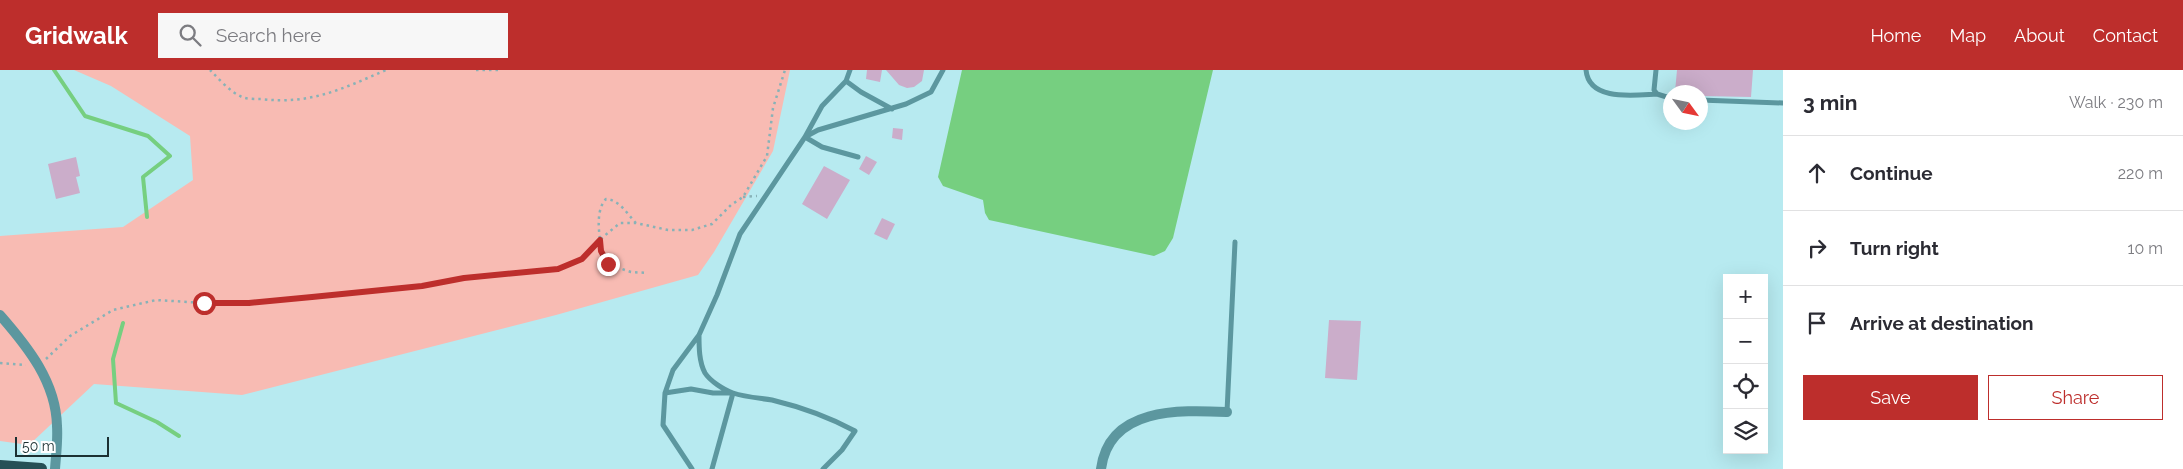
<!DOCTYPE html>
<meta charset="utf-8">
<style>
body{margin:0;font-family:Raleway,sans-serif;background:#f7f7f7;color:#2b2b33}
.controls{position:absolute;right:15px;bottom:15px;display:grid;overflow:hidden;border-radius:0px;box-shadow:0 5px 20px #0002}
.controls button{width:45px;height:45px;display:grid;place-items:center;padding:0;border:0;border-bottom:1px solid #e1e1e2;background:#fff;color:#2b2b33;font:25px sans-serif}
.compass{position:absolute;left:1663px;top:15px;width:45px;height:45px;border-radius:50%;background:#fff;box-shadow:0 5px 20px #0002;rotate:123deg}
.scale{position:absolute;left:15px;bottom:12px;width:94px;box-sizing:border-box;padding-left:5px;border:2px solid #1b3032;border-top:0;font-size:14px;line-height:18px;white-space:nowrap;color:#1b3032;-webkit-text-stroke:4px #fff;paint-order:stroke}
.stop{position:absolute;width:15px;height:15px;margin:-11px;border:4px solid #bd2e2c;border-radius:50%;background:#fff}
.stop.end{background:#bd2e2c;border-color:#fff;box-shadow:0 1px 5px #0008}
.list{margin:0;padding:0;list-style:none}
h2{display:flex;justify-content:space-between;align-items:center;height:65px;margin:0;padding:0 20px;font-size:21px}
h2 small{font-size:16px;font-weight:400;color:#7c7c81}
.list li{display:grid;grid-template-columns:32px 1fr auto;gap:15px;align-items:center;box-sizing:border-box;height:75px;padding:0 20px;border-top:1px solid #e1e1e2}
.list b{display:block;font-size:19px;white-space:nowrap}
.list em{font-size:16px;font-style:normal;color:#7c7c81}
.actions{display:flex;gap:10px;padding:15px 20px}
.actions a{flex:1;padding:11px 0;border:1px solid #bd2e2c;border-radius:0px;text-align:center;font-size:18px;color:#bd2e2c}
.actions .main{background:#bd2e2c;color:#fff}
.icon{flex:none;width:28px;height:28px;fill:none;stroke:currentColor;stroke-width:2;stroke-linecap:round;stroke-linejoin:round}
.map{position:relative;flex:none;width:1783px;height:399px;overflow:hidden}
header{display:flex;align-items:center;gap:30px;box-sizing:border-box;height:70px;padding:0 25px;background:#bd2e2c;color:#fff}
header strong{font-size:24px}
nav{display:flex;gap:28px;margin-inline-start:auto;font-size:18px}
.search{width:350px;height:45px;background:#f7f7f7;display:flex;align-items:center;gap:12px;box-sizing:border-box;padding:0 18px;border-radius:0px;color:#7c7c81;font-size:19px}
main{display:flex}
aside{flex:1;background:#fff}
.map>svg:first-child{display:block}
.green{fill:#f8bbb3}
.water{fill:#76cf80}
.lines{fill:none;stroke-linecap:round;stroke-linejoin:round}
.stream{stroke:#76cf80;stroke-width:4}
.building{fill:#cbadca}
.path{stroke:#88b2b7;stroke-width:2.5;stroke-dasharray:2.5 4;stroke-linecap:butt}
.service{stroke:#5c979f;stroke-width:5}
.minor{stroke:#5c979f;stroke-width:10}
.primary{stroke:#265056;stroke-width:12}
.route{stroke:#bd2e2c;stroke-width:6}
</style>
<header>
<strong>Gridwalk</strong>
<div class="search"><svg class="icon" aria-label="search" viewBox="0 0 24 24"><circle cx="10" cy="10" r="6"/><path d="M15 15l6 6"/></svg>Search here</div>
<nav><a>Home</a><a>Map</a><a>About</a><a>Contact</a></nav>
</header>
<main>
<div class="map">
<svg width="1783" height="399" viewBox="0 0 1783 399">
<rect width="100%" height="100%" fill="#b7eaf0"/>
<!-- green -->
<path class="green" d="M74,0H790L773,81L714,182L698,205L556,245L242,325L94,314L29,375L0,371V166L123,157L193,110L190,66L111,16Z"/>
<!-- water -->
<path class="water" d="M962,0H1213L1173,168L1165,181L1154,186L989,150L985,143L983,130L943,116L938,107Z"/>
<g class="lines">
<!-- stream -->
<path class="stream" d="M54,0L85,46L148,66L170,86L143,107L147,147
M123,253L113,289L116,333L157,352L179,366"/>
</g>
<!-- building -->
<path class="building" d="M867,0H882L880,12L866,9Z
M886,0H924L922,11L914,17L907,18L899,15Z
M1677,0H1753L1751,27L1700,26V22H1675Z
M893,58L903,59L902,70L892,68Z
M866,86L877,92L869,105L859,99Z
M76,87L80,106L76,107L80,123L56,129L48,94Z
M824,96L850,110L827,149L802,134Z
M882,148L895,154L887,170L874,164Z
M1329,250L1361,251L1357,310L1325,308Z"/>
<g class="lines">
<!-- path -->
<path class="path" d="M210,0C219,9 230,22 242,27C247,29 255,29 261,29C310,35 342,19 386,0
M476,0H499
M743,127L757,126
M636,153C627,144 620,130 606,129C593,142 600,178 607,194L631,202L648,203
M46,289L70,266L113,240L156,230L204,233H249L422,216L464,208L558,199L582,189L603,167L620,153H636L668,160H692L712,154L731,135L743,127L767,86L773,38L785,0
M0,293L26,295"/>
<!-- service -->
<path class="service" d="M850,0L846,11L822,36L805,67L822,77L858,87
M1586,0C1589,32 1635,25 1657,24
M1656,0L1654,20L1657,24L1670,28
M846,11L861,22L892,39
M1700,30L1783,33
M699,265C699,277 699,292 705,303C710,311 724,320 733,323C745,327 759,328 772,330C801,337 829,347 855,361L842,380L823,399
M665,323L691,319L713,323H733L712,399
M1227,342L1235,172
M692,399L663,355L665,323L673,300L699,265L717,225L740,164L805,67L818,60L906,34L931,22L943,0"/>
<!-- minor -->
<path class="minor" d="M0,245C28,277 56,312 57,356C58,370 56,385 55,399
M1101,399C1109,337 1179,340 1227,342"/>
<!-- primary -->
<path class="primary" d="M0,396L41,399"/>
</g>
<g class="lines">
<!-- route -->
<path class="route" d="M204,233H249L312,227L422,216L464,208L558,199L582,189L600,170L601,181L608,194"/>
</g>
</svg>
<div class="controls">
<button>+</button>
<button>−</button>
<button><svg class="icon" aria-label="locate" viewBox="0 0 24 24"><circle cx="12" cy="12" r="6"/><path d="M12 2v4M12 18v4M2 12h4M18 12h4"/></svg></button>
<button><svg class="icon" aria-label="layers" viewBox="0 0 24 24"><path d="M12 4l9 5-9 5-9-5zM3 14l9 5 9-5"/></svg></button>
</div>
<svg class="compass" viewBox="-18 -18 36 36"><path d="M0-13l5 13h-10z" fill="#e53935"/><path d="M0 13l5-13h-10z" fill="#7c7c81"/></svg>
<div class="scale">50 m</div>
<div class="stop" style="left:204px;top:233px"></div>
<div class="stop end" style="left:608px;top:194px"></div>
</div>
<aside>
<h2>3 min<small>Walk · 230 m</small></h2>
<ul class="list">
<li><svg class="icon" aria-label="ahead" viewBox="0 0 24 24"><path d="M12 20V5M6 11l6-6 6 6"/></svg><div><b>Continue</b></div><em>220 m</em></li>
<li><svg class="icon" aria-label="right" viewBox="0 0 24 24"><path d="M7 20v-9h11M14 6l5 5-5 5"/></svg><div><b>Turn right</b></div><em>10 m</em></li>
<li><svg class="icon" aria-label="arrive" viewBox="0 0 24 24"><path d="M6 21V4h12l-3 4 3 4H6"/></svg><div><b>Arrive at destination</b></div></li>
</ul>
<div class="actions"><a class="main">Save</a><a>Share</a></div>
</aside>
</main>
